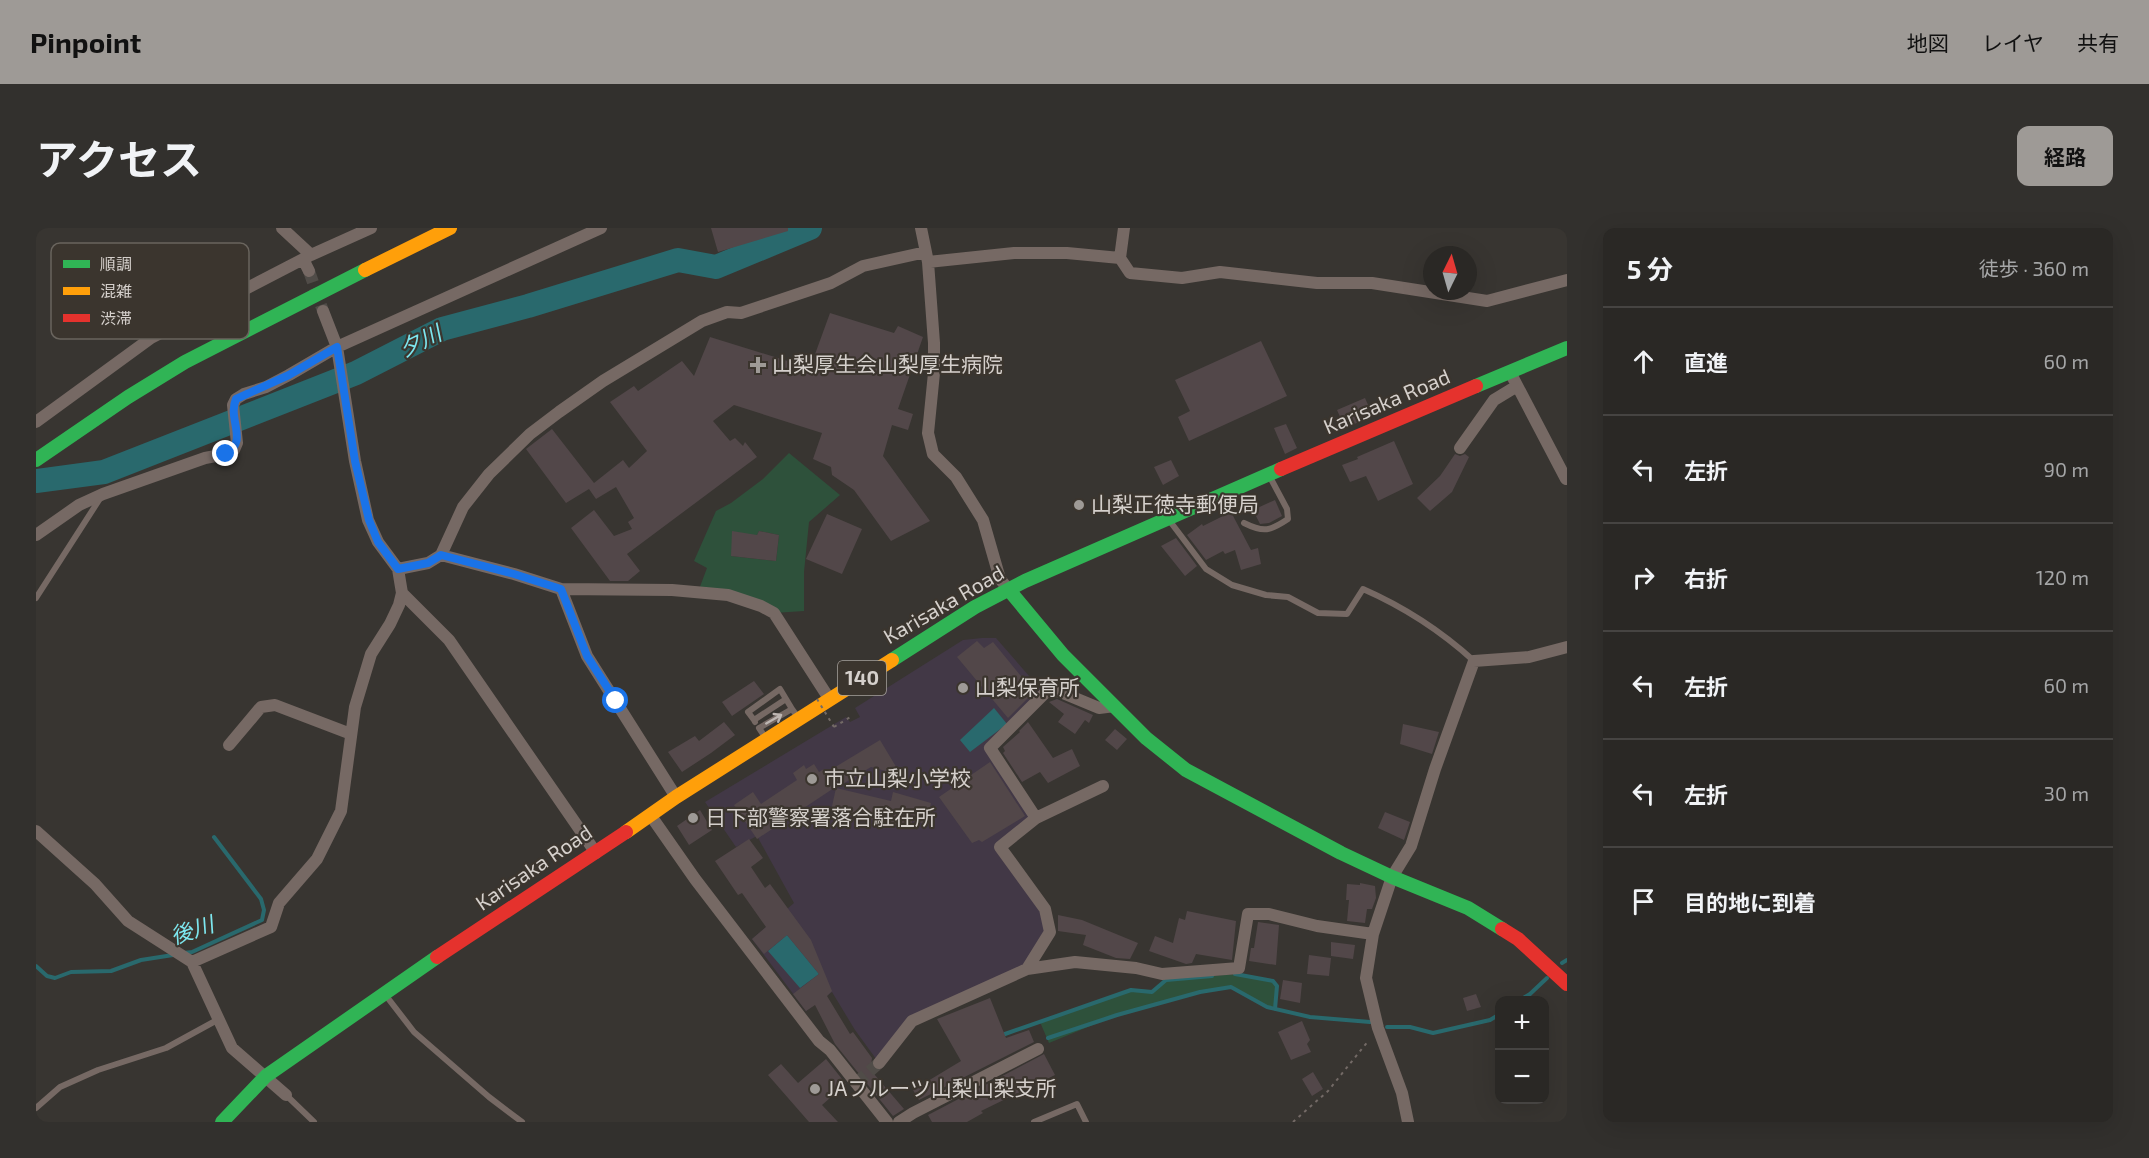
<!DOCTYPE html>
<html lang="ja">
<meta charset="utf-8">
<style>
body{margin:0;font-family:"Exo 2","Noto Sans JP",sans-serif;background:#32302d;color:#f1f3f6}
.controls{position:absolute;right:18px;bottom:18px;display:grid;overflow:hidden;border-radius:12px;box-shadow:0 6px 24px #0002}
.controls button{width:54px;height:54px;display:grid;place-items:center;padding:0;border:0;border-bottom:2px solid #464442;background:#2a2825;color:#f1f3f6;font:30px sans-serif}
.compass{position:absolute;left:1387px;top:18px;width:54px;height:54px;border-radius:50%;background:#2a2825;box-shadow:0 6px 24px #0002;rotate:5deg}
.stop{position:absolute;width:18px;height:18px;margin:-14px;border:4px solid #1a73e8;border-radius:50%;background:#fff}
.stop.end{background:#1a73e8;border-color:#fff;box-shadow:0 2px 6px #0008}
.list{margin:0;padding:0;list-style:none}
h2{display:flex;justify-content:space-between;align-items:center;height:78px;margin:0;padding:0 24px;font-size:26px}
h2 small{font-size:20px;font-weight:400;color:#a5a6a7}
.list li{display:grid;grid-template-columns:39px 1fr auto;gap:18px;align-items:center;box-sizing:border-box;height:108px;padding:0 24px;border-top:2px solid #464442}
.list b{display:block;font-size:22px;white-space:nowrap}
.list em{font-size:20px;font-style:normal;color:#a5a6a7}
.icon{flex:none;width:33px;height:33px;fill:none;stroke:currentColor;stroke-width:2;stroke-linecap:round;stroke-linejoin:round}
.map{position:relative;flex:none;width:1531px;height:894px;overflow:hidden;border-radius:12px}
header{display:flex;align-items:center;gap:36px;box-sizing:border-box;height:84px;padding:0 30px;background:#9e9a96;color:#111}
header strong{font-size:28px}
nav{display:flex;gap:33px;margin-inline-start:auto;font-size:21px}
.intro{display:flex;align-items:center;justify-content:space-between;box-sizing:border-box;height:144px;padding:0 36px}
h1{margin:0;font-size:42px}
.button{padding:15px 27px;border-radius:12px;background:#9e9a96;color:#111;font-size:21px;font-weight:700}
main{display:flex;gap:36px;padding:0 36px}
aside{flex:1;background:#2a2825;border-radius:12px;box-shadow:0 6px 24px #0002}
.map>svg:first-child{display:block}
.education{fill:#423846}
.green{fill:#2e513b;fill-rule:evenodd}
.water{fill:#29696d}
.lines{fill:none;stroke-linecap:round;stroke-linejoin:round}
.stream{stroke:#29696d;stroke-width:4}
.river{stroke:#29696d;stroke-width:24}
.building{fill:#524749}
.street-tunnel{stroke:#504c48;stroke-width:12;stroke-dasharray:12 6;stroke-linecap:butt}
.path{stroke:#736a66;stroke-width:2;stroke-dasharray:3 4.5;stroke-linecap:butt}
.lane{stroke:#766964;stroke-width:6}
.street{stroke:#766964;stroke-width:12}
.fast{stroke:#30b455;stroke-width:14}
.slow{stroke:#ff9f0a;stroke-width:14}
.jam{stroke:#e5322d;stroke-width:14}
.path-bridge{stroke:#736a66;stroke-width:2;stroke-dasharray:3 4.5;stroke-linecap:butt}
.oneway{stroke:#bdb6b2}
.route{stroke:#1a73e8;stroke-width:8}
.poi-dot{fill:#9e9a96;stroke:#3b352e;stroke-width:2}
.labels{text-anchor:middle;stroke-width:4.5;stroke-linejoin:round;paint-order:stroke}
.shield{fill:#3b352e;stroke:#a7a29d;stroke-width:1.5}
.shield-label{font-size:20px;font-weight:bold;fill:#d5d0cc}
.poi-label{font-size:21px;fill:#d5d0cc;stroke:#3b352e;text-anchor:start}
.street-label{font-size:21px;fill:#d5d0cc;stroke:#3b352e}
.water-label{font-size:22px;font-style:italic;fill:#7de7f0;stroke:#3b352e}
.key{fill:#3b352e;stroke:#69645d;stroke-width:1.5}
.key-label{font-size:16px;fill:#d5d0cc}
</style>
<header>
<strong>Pinpoint</strong>
<nav><a>地図</a><a>レイヤ</a><a>共有</a></nav>
</header>
<div class="intro"><h1>アクセス</h1><a class="button">経路</a></div>
<main>
<div class="map">
<svg width="1531" height="894" viewBox="0 0 1531 894">
<rect width="100%" height="100%" fill="#383531"/>
<!-- education -->
<path class="education" d="M946,410H960L1007,464L951,515L1000,590L964,620L1009,681L1014,704L991,741L876,793L843,835L819,802L796,764L770,783L716,711L758,675L721,608L700,619L669,574L810,489L814,494L824,489L819,480L927,412Z"/>
<!-- green -->
<path class="green" d="M753,225L804,267L773,294L768,344V383L738,385L662,364L671,340L658,333L680,283L695,275L727,251ZM723,303L743,307L740,333L695,328L721,307Z
M1200,746L1237,753L1241,758L1239,781L1226,778L1195,759L1164,764L1081,787L1013,815L1004,794L1095,762L1116,764L1130,752Z"/>
<!-- water -->
<path class="water" d="M958,480L971,496L934,524L924,512Z
M751,707L783,746L764,760L732,723Z"/>
<g class="lines">
<!-- stream -->
<path class="stream" d="M148,725L156,724L226,692L228,682L225,671L178,609
M1526,735L1531,732
M0,738L11,748L19,750L35,744L75,743L105,732L137,727
M1199,746L1237,753L1241,758L1239,781
M1484,772L1494,766L1511,750
M1351,799H1374L1397,805L1454,792L1464,786
M969,806L1095,762L1116,764L1130,752L1176,748
M1012,810L1081,787L1164,764L1195,759L1231,779L1274,789L1334,794"/>
<!-- river -->
<path class="river" d="M0,253L68,244L320,145L406,101L492,78L642,32L680,39L774,0"/>
</g>
<!-- building -->
<path class="building" d="M675,0H752V3L682,24Z
M794,85L858,105L862,98L887,109L862,181L877,186L872,202L856,197L847,228L894,293L855,313L818,262L796,247L795,239L777,231L786,205L698,177L677,193L694,213L699,210L707,218L709,214L721,229L591,326L604,343L592,353H574L535,300L558,282L578,308L596,301L592,294L598,290L580,259L560,271L553,261L530,275L490,221L516,201L558,255L587,232L593,240L611,223L574,174L598,158L602,163L646,133L658,148L674,109L774,140Z
M1225,113L1251,168L1153,213L1142,189L1154,183L1139,152Z
M1329,170L1337,188L1309,200L1301,182Z
M1250,196L1261,220L1249,226L1238,200Z
M1358,213L1377,256L1342,273L1330,248L1314,254L1306,237L1322,231L1321,229Z
M1419,226L1424,228L1429,226L1433,229L1416,264L1394,283L1381,270L1404,248Z
M1135,232L1143,248L1127,257L1118,239Z
M1239,272L1246,288L1233,295L1224,296L1217,282Z
M1195,284L1215,322L1222,320L1225,336L1205,342L1199,322L1189,326L1187,323L1170,332L1151,307L1166,296L1167,298Z
M791,286L826,301L806,346L770,331Z
M696,303L721,307L723,303L743,307L740,333L695,328Z
M1140,310L1161,338L1149,348L1125,318Z
M941,413L948,420L957,414L998,464L972,490L921,429Z
M718,453L728,466L696,488L686,474Z
M1021,471L1057,487L1053,495L1049,492L1039,506L1022,494L1028,486L1013,474Z
M688,494L699,507L675,525L646,544L632,524L659,508L663,513Z
M992,494L1017,530L1036,521L1044,538L1012,555L1004,544L986,554L967,525L969,523L967,519L984,504L983,503Z
M1367,496L1403,504L1396,526L1364,516Z
M1079,501L1091,511L1081,522L1069,512Z
M844,512L865,547L835,539L800,560L801,558L721,611L698,577L717,564L725,576L761,552L757,545L768,537L770,541L778,536L783,544L788,541L791,544Z
M954,534L989,588L946,614L943,612L936,615L903,569Z
M800,560L855,573L857,564L895,575L891,596L876,593V597L867,595L866,598L795,583Z
M664,582L676,602L653,617L641,598Z
M1349,584L1374,594L1368,612L1342,600Z
M713,611L727,630L715,639L729,660L734,656L775,712L796,763L791,768L814,806L817,804L836,830L835,837L841,843L838,846L868,881L857,888L799,816L779,777L770,783L757,766L783,746L751,707L728,726L716,711L730,699L706,665L702,667L679,633Z
M1324,655L1339,658L1340,670L1336,681H1331L1329,695L1311,693L1313,672H1310L1311,656L1324,657Z
M1151,683L1200,693L1196,732L1160,726L1156,735L1150,736L1113,723L1119,708L1137,715L1143,690L1149,692Z
M1022,687L1046,692L1102,715L1094,731L1080,730L1047,717L1050,707L1022,703Z
M1222,694L1243,697L1240,737L1213,733L1215,720H1218Z
M1295,714L1319,717L1317,731L1295,728Z
M1273,727L1295,730L1293,748L1271,746Z
M1247,752L1266,755L1264,775L1244,771Z
M1440,766L1445,779L1431,783L1427,770Z
M954,770L970,810L993,802L998,814L883,872L877,862L925,833L901,791Z
M1266,793L1274,812L1271,816L1275,824L1255,832L1242,804Z
M1008,826L1019,847L945,883L947,885L931,894H896L892,887Z
M790,831L810,856L786,877L802,894H773L732,847L745,836L762,855Z
M1277,844L1287,861L1276,868L1266,851Z"/>
<g class="lines">
<!-- street-tunnel -->
<path class="street-tunnel" d="M273,43L287,83
M820,855L843,835"/>
<!-- path -->
<path class="path" d="M798,499L816,488
M1257,894L1292,863L1333,812"/>
<!-- lane -->
<path class="lane" d="M1133,292L1170,341L1196,357L1230,367L1252,369L1282,385L1311,386L1327,361C1368,379 1404,402 1438,433
M1208,295C1228,305 1234,303 1252,291L1251,281L1235,251
M0,370L65,269
M718,492L712,484L744,461L750,471
M719,494L718,492L750,471L756,481
M729,509L723,500L756,481L761,488
M351,769L378,804L453,869L486,894
M250,867L278,894
M0,880L24,859L62,842L130,820L183,791
M998,894L1041,876L1050,894"/>
<!-- street -->
<path class="street" d="M246,0L275,27
M885,0L892,34L898,115V145L892,205L897,226L920,249L947,292L964,351L973,362
M1084,30L1088,0
M267,31L273,43
M892,34L978,25H1031L1084,30L1094,45L1146,50L1184,44L1281,55H1336L1451,73L1531,52
M1474,144L1530,251
M0,194L115,110L275,27L335,0
M1424,220L1458,172L1481,158
M0,307L43,277L67,266L169,230L190,226L198,222L201,215L197,177L200,171L208,166L230,159L253,147L301,119L565,0
M405,327L478,346L525,361L636,362L692,367L725,378L738,385L794,472
M362,341L392,335L405,327L427,279L453,246L494,206L523,184L567,153L666,93L691,84L705,85L795,55L827,38L890,24
M525,361L551,428L640,569
M366,365L413,412L560,625
M193,517L225,479L239,477L315,506
M1067,558L1000,590L964,619L1009,681L1014,704L991,741L1039,734L1100,740L1126,746L1203,740L1212,686H1233L1281,698L1337,706
M615,588L659,651L783,813L794,822L851,894
M1000,590L954,520L1010,464L1022,463L1063,480L1079,478
M0,603L59,656L92,693L156,734L196,820L250,867
M156,734L235,699L243,675L281,631L305,583L319,479L335,426L354,396L363,377L366,365L362,341L342,314L332,292L319,233L301,119L287,83
M843,835L876,793L991,741
M863,894L877,885L1002,821
M1372,894L1366,865L1342,800L1330,750L1337,706L1356,649L1375,618L1399,541L1438,433L1493,429L1531,419"/>
<!-- fast -->
<path class="fast" d="M1440,158L1531,120
M0,232L92,169L149,134L329,42
M973,362L1027,427L1110,510L1150,542L1305,625L1356,649L1432,680L1466,701
M856,432L939,379L989,353L1245,241
M186,894L230,848L401,729"/>
<!-- slow -->
<path class="slow" d="M329,42L414,0
M590,604L640,569L856,432"/>
<!-- jam -->
<path class="jam" d="M1245,241L1440,158
M1466,701L1482,711L1531,756
M401,729L590,604"/>
<!-- path-bridge -->
<path class="path-bridge" d="M781,471L798,499"/>
</g>
<!-- one-way arrows -->
<defs><path id="oneway-shaft" d="M-6 0H5M1.5-3L5.5 0L1.5 3" fill="none" stroke-width="1.6" stroke-linecap="round" stroke-linejoin="round" transform="scale(1.5)"/></defs>
<use class="oneway" href="#oneway-shaft" transform="translate(738 491) rotate(-30)"/>
<g class="lines">
<!-- route -->
<path class="route" d="M190,226C213,213 191,191 200,171L253,147L301,119L319,233L333,292L342,314L362,341L392,335L405,327L478,346L525,361L551,428L580,473"/>
</g>
<!-- markers -->
<g class="poi-dot">
<path d="M719 128h6v6h6v6h-6v6h-6v-6h-6v-6h6z"/>
<circle cx="1043" cy="277" r="6"/>
<circle cx="927" cy="460" r="6"/>
<circle cx="776" cy="551" r="6"/>
<circle cx="657" cy="590" r="6"/>
<circle cx="779" cy="861" r="6"/>
</g>
<g class="labels">
<!-- shield labels -->
<rect class="shield" x="802" y="433" width="48" height="34" rx="4.5"/>
<g class="shield-label">
<text x="826" y="457">140</text>
</g>
<!-- poi labels -->
<g class="poi-label">
<text x="736" y="144">山梨厚生会山梨厚生病院</text>
<text x="1055" y="284">山梨正徳寺郵便局</text>
<text x="939" y="467">山梨保育所</text>
<text x="788" y="558">市立山梨小学校</text>
<text x="669" y="597">日下部警察署落合駐在所</text>
<text x="791" y="868">JAフルーツ山梨山梨支所</text>
</g>
<!-- street labels -->
<g class="street-label">
<text transform="translate(1351 174) rotate(-23)" y="7">Karisaka Road</text>
<text transform="translate(908 377) rotate(-30)" y="7">Karisaka Road</text>
<text transform="translate(498 640) rotate(-34)" y="7">Karisaka Road</text>
</g>
<!-- water labels -->
<g class="water-label">
<text transform="translate(384 113) rotate(-26)" y="8">夕川</text>
<text transform="translate(156 702) rotate(-18)" y="8">後川</text>
</g>
</g>
<!-- legend -->
<rect x="15" y="15" width="198" height="96" rx="9" class="key"/>
<rect x="27" y="32" width="27" height="8" fill="#30b455"/>
<rect x="27" y="59" width="27" height="8" fill="#ff9f0a"/>
<rect x="27" y="86" width="27" height="8" fill="#e5322d"/>
<g class="key-label">
<text x="64" y="42">順調</text>
<text x="64" y="69">混雑</text>
<text x="64" y="96">渋滞</text>
</g>
</svg>
<div class="controls">
<button>+</button>
<button>−</button>
</div>
<svg class="compass" viewBox="-18 -18 36 36"><path d="M0-13l5 13h-10z" fill="#e53935"/><path d="M0 13l5-13h-10z" fill="#a5a6a7"/></svg>
<div class="stop" style="left:580px;top:473px"></div>
<div class="stop end" style="left:190px;top:226px"></div>
</div>
<aside>
<h2>5 分<small>徒歩 · 360 m</small></h2>
<ul class="list">
<li><svg class="icon" aria-label="ahead" viewBox="0 0 24 24"><path d="M12 20V5M6 11l6-6 6 6"/></svg><div><b>直進</b></div><em>60 m</em></li>
<li><svg class="icon" aria-label="left" viewBox="0 0 24 24"><path d="M17 20v-9H6M10 6l-5 5 5 5"/></svg><div><b>左折</b></div><em>90 m</em></li>
<li><svg class="icon" aria-label="right" viewBox="0 0 24 24"><path d="M7 20v-9h11M14 6l5 5-5 5"/></svg><div><b>右折</b></div><em>120 m</em></li>
<li><svg class="icon" aria-label="left" viewBox="0 0 24 24"><path d="M17 20v-9H6M10 6l-5 5 5 5"/></svg><div><b>左折</b></div><em>60 m</em></li>
<li><svg class="icon" aria-label="left" viewBox="0 0 24 24"><path d="M17 20v-9H6M10 6l-5 5 5 5"/></svg><div><b>左折</b></div><em>30 m</em></li>
<li><svg class="icon" aria-label="arrive" viewBox="0 0 24 24"><path d="M6 21V4h12l-3 4 3 4H6"/></svg><div><b>目的地に到着</b></div></li>
</ul>
</aside>
</main>
